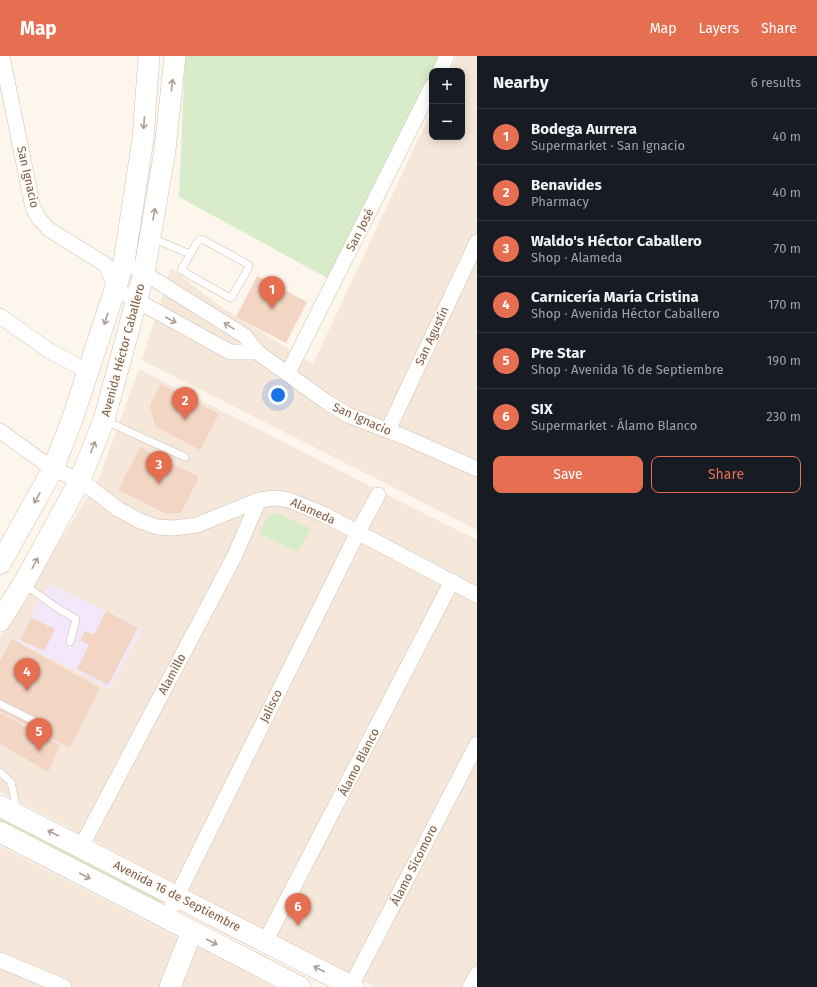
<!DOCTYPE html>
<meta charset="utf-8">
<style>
body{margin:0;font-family:"Fira Sans",sans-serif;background:#242831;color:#f1f3f6}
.controls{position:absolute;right:12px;top:12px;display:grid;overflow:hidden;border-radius:8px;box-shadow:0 2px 10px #0003}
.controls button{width:36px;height:36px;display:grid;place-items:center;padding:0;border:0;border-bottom:1px solid #363941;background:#171b24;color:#f1f3f6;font:20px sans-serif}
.you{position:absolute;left:278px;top:339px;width:14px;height:14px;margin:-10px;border:3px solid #fff;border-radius:50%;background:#1a73e8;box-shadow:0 0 0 6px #1a73e833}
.badge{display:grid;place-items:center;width:26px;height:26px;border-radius:50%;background:#e76f51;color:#fff;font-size:13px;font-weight:700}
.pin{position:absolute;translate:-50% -33px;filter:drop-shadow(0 1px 2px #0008)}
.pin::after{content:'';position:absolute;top:21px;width:14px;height:12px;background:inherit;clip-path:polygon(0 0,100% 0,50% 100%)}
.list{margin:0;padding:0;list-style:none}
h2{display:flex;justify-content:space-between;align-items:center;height:52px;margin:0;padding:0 16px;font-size:17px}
h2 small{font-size:13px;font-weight:400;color:#9ea1a6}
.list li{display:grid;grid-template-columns:26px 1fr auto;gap:12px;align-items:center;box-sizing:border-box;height:56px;padding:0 16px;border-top:1px solid #363941}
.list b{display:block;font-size:15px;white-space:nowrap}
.list p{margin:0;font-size:13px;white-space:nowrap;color:#9ea1a6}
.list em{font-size:13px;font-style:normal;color:#9ea1a6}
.actions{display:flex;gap:8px;padding:12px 16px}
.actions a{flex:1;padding:9px 0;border:1px solid #e76f51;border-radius:8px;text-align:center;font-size:14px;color:#e76f51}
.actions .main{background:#e76f51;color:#fff}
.map{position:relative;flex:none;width:477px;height:931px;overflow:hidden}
header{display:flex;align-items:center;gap:24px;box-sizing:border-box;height:56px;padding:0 20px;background:#e76f51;color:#fff}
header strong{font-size:19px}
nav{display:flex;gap:22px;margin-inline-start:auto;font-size:14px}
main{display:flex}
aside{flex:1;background:#171b24}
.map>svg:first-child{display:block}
.residential{fill:#f5e8da}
.education{fill:#f3e8fa}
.green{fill:#d8ecc9}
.building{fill:#f3d5c3}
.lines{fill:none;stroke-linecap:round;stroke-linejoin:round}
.lane-casing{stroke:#d1beb0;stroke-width:8}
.street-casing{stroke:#d1beb0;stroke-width:16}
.secondary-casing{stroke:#d6c0b0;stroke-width:22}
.lane{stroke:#fff;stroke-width:7}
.street{stroke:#fff;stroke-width:15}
.secondary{stroke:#fff;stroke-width:21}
.oneway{stroke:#af9d94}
.labels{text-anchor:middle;stroke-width:3;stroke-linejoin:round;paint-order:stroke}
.street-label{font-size:12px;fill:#7a5c4d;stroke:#fffaf3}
</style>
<header>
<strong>Map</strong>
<nav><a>Map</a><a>Layers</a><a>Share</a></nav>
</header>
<main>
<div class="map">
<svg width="477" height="931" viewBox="0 0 477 931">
<rect width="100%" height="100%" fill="#fdf6ec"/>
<!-- residential -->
<path class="residential" d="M457,0H477V474L142,304L171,212L214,246L313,308L432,54V81H462V15H450Z
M139,313L477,484V931H374L0,736V581L99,422Z
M0,790L275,931H0Z"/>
<!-- education -->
<path class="education" d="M50,528L142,573L110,633L17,585Z"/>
<!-- green -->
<path class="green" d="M185,0H440L329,223L179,141Z
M278,457L311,473L298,496L259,478L269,459Z
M0,762L163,845L161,848L0,772Z"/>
<!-- building -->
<path class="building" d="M257,220L307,246L286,287L236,261Z
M161,328L219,358L200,394L155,370L150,349Z
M140,391L199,421L181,457L167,458L118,434Z
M106,555L138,572L108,629L77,613L89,589L80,584L85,575L94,579Z
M31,562L55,573L44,595L20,584Z
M12,583L100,632L70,692L0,655V605Z
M0,657L60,689L48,716L0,688Z"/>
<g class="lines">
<!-- lane casing -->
<g class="lane-casing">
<path id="lane" d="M152,182L190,198
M202,183L249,209V211L231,242H230L181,214L198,185Z
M106,365L185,401
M25,529L57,552L76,563L70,586
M0,648L46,671
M0,716L11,726L17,754"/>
</g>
<!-- street casing -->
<g class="street-casing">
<path id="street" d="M2,0L33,152L40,164L50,174L106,209L116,233L230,296H257
M440,15L447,0
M136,212L245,280L257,296L328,347L348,359L407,382L477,413
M0,260L51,296L88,315
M288,317L432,30
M388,374L477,186
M0,375L53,413L80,424L118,453L140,465L157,471L174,472L197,469L259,444L275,442L289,444L325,459L477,539
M81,791L234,501L259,444
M166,862L358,476L378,439
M265,886L452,525
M0,904L64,931
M351,930L477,688
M470,931L477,918"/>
</g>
<!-- secondary casing -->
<g class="secondary-casing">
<path id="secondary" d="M0,508L53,413L72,364L124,206L143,83L149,0
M0,565L26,523L80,424L104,364L144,217L165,94L175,0
M0,750L353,931
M0,776L300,931
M170,931L192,875"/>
</g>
<!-- lane -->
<use href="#lane" class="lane"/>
<!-- street -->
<use href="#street" class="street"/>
<!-- secondary -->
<use href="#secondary" class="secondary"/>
</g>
<!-- one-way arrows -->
<defs><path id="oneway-shaft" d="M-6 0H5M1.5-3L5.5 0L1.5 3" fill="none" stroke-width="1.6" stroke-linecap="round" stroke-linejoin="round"/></defs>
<g class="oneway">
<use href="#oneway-shaft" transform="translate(172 29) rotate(-84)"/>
<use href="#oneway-shaft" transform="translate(144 67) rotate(94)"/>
<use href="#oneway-shaft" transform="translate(154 158) rotate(-80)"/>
<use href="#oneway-shaft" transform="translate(106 263) rotate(108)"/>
<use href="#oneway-shaft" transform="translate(171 264) rotate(28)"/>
<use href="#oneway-shaft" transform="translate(229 270) rotate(-148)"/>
<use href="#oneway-shaft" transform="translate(93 391) rotate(-68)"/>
<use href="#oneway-shaft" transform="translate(37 442) rotate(119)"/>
<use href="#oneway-shaft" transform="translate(35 507) rotate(-62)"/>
<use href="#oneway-shaft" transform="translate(53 777) rotate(-153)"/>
<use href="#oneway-shaft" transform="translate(85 820) rotate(27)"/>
<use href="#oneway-shaft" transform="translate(212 886) rotate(27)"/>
<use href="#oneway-shaft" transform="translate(319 913) rotate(-153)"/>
</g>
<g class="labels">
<!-- street labels -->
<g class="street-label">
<text transform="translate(28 121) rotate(77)" y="4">San Ignacio</text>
<text transform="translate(360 174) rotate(-63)" y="4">San José</text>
<text transform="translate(432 280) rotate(-65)" y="4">San Agustín</text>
<text transform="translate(123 294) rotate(-75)" y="4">Avenida Héctor Caballero</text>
<text transform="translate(362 363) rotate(24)" y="4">San Ignacio</text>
<text transform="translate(313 455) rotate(24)" y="4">Alameda</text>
<text transform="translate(172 618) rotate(-62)" y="4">Alamillo</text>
<text transform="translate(271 650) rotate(-64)" y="4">Jalisco</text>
<text transform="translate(359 706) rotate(-63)" y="4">Álamo Blanco</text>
<text transform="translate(414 809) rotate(-63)" y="4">Álamo Sicomoro</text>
<text transform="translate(177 840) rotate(27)" y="4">Avenida 16 de Septiembre</text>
</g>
</g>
</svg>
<div class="controls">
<button>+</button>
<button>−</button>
</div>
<div class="you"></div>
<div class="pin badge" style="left:272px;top:253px">1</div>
<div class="pin badge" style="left:185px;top:364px">2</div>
<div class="pin badge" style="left:159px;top:428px">3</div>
<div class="pin badge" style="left:27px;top:635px">4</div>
<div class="pin badge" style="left:39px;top:695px">5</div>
<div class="pin badge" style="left:298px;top:870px">6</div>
</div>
<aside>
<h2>Nearby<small>6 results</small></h2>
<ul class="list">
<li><span class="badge">1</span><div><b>Bodega Aurrera</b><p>Supermarket · San Ignacio</p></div><em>40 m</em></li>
<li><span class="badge">2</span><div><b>Benavides</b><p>Pharmacy</p></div><em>40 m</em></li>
<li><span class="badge">3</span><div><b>Waldo's Héctor Caballero</b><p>Shop · Alameda</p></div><em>70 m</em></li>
<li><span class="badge">4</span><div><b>Carnicería María Cristina</b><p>Shop · Avenida Héctor Caballero</p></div><em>170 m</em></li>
<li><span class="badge">5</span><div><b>Pre Star</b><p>Shop · Avenida 16 de Septiembre</p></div><em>190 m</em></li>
<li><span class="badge">6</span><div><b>SIX</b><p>Supermarket · Álamo Blanco</p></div><em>230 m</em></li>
</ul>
<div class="actions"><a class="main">Save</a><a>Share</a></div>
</aside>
</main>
